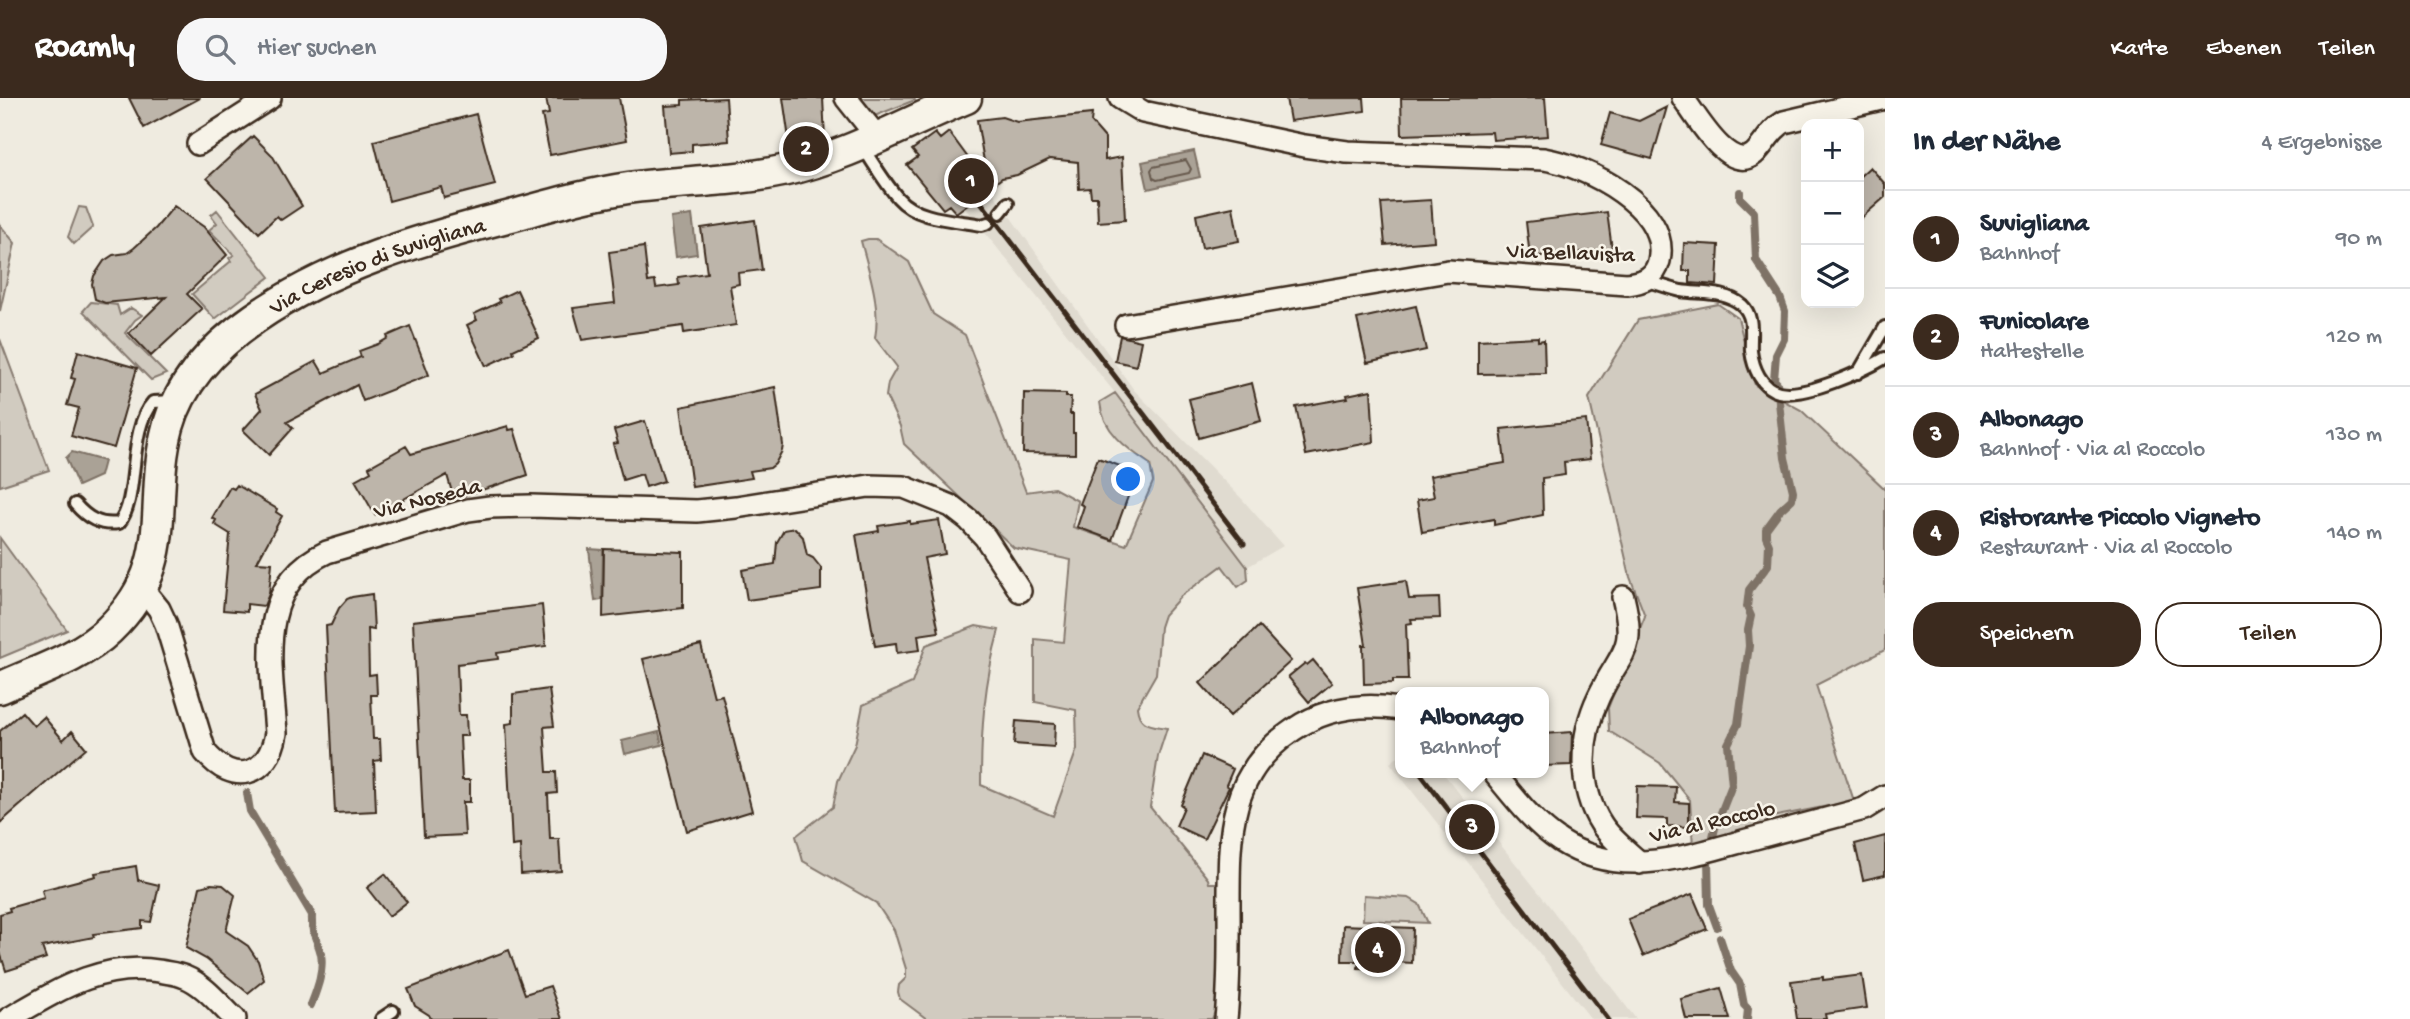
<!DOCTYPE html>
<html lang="de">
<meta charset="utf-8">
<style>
body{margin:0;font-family:"Gochi Hand",sans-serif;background:#f6f6f7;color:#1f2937}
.controls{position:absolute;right:21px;top:21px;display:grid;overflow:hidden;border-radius:14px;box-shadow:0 7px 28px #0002}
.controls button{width:63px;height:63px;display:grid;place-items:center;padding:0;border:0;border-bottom:2px solid #e0e1e3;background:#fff;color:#1f2937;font:35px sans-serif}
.you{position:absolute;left:1129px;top:382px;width:24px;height:24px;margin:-18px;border:5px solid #fff;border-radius:50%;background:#1a73e8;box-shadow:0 0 0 10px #1a73e833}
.badge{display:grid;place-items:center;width:46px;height:46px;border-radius:50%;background:#3b2a1e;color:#fff;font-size:23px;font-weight:700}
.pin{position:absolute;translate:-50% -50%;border:4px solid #fff;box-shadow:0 2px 7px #0006}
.popup{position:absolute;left:1395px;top:589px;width:154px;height:91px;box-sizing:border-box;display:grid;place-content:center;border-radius:14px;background:#fff;filter:drop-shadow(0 2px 5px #0005);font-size:23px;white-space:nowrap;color:#747a83}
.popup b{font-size:26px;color:#1f2937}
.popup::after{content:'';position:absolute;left:50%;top:100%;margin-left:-14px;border:14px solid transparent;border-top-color:#fff}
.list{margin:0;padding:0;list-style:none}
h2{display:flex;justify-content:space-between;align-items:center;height:91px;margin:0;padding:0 28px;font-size:30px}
h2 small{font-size:23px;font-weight:400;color:#747a83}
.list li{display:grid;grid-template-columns:46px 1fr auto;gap:21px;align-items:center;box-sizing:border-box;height:98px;padding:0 28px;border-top:2px solid #e0e1e3}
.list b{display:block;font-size:26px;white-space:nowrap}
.list p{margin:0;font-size:23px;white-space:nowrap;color:#747a83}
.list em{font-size:23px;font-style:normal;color:#747a83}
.actions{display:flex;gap:14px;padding:21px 28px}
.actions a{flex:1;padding:16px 0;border:2px solid #3b2a1e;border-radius:28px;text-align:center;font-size:24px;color:#3b2a1e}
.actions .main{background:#3b2a1e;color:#fff}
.icon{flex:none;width:38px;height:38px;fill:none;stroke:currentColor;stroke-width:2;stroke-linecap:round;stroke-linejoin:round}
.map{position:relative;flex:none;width:1885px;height:921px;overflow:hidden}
header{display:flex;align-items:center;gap:42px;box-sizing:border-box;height:98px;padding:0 35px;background:#3b2a1e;color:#fff}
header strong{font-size:33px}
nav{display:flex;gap:38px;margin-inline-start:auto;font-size:24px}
.search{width:490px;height:63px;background:#f6f6f7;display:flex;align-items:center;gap:18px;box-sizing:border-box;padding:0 24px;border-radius:28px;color:#747a83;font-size:26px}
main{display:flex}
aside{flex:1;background:#fff}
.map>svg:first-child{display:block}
.built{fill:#e0dbd0}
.green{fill:#d1cbc0;stroke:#867a6f;stroke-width:2}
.water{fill:#aaa296;stroke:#7e7266;stroke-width:2}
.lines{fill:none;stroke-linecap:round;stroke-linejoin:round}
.shore{stroke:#675a4e;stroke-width:2}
.stream{stroke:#7e7266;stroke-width:8}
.building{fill:#bdb5aa;stroke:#3b2a1e;stroke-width:2}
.lane-casing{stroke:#3b2a1e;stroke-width:16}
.street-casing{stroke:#3b2a1e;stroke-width:26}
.secondary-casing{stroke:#3b2a1e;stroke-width:35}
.lane{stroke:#f7f3e8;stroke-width:10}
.street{stroke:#f7f3e8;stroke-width:21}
.secondary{stroke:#f7f3e8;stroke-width:30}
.rail{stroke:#3b2a1e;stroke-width:5}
.labels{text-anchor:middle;stroke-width:5;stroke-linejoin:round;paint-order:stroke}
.street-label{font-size:23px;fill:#3b2a1e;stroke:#f7f3e8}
</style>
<header>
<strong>Roamly</strong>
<div class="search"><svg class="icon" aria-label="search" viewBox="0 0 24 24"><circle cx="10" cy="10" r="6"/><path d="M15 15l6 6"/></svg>Hier suchen</div>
<nav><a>Karte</a><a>Ebenen</a><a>Teilen</a></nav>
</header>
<main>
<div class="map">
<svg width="1885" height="921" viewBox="0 0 1885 921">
<rect width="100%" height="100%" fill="#efebe0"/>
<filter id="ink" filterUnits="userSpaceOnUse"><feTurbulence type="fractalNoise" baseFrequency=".0143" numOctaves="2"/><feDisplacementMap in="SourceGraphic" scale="14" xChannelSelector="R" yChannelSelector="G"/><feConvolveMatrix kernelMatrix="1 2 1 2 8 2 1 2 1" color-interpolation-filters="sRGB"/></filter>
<g filter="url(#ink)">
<!-- built -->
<path class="built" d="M989,89L1134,292L1242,401L1283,448L1247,469L1234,455L1205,411L1115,295L964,109Z
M1400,657V675H1443L1540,796L1636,921H1591L1390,665Z"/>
<!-- green -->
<path class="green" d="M853,0H914L915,2L872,19Z
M79,109L86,110L93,129L74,146L68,139Z
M217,112L270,179L215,221L192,196L231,163L229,160L234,157L209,132L217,125L211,117Z
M0,127L15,145L0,213Z
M868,141H876L909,164L933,216L965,237L1026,394L1054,390L1078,403L1073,429L1126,447L1153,384L1150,366C1127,351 1102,332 1100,304L1115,295L1247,469L1248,482L1238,489L1222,468L1181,498L1164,517L1160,529L1156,576L1137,609C1139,628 1151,627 1167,630L1158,658L1150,709L1208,781L1209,785H1219V903L1212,921H927L900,901L898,894L899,887L906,880V871L894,832L876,805L803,763L796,738L833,709L838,683L855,647L863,607L912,585L926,547L976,528L999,532C984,585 981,632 981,687L1053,718L1077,651L1076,612L1035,604V541L1064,544L1071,462L1014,450L904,346L900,328L886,298L888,285L897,269L875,240C881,208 869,174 861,143Z
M91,204L117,207L120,217L131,210L142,217L135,222L125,235L166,276L151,282L83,213Z
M1718,206L1738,220L1755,287L1801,312L1885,391V552L1816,587L1854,703L1772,719L1762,729L1693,748L1690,702L1660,665L1609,633L1608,610L1645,518L1630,479L1589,300L1638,222Z
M0,241L49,372L0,388Z
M0,440L67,532L0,560Z
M1364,797L1409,800L1419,806L1428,825L1363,822Z"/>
<!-- water -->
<path class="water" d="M1194,53L1200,79L1148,91L1142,64Z
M692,117L697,156L676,159L671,120Z
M72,354L104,363L100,378L78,388L66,360Z
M589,451L603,452L602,502L595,503Z
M659,634L662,647L625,656L622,643Z"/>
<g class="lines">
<!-- shore -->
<path class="shore" d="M1186,62L1191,71L1189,75L1157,82L1153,80L1151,72L1153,69Z"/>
<!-- stream -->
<path class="stream" d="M247,695L250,713L312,817C311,838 317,839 321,856C324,874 317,891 311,907
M1717,829L1709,807L1708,761L1715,730L1732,687L1728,646L1738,626L1749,548L1748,532L1751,518L1747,509L1749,492L1768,467L1769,446L1766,439V431L1780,412L1792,401L1793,393L1785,360L1777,285L1774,282L1776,257L1784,241L1785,213L1780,199L1756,162L1754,114L1740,100V94
M1720,840L1731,873L1740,886L1744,907L1748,911L1747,921"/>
</g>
<!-- building -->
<path class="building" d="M129,0H200L144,30Z
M546,0H619L627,42L550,57L542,17L549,16Z
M726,0L729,43L692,46V53L669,55L665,8L682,7V2Z
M783,0H823L825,41H789Z
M1286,0H1364L1365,13L1290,23Z
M1401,0H1545L1548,38L1493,42L1492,34L1402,37Z
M1667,9L1652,61L1601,47L1610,15L1639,23Z
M476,16L495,87L444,100L441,89L389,103L374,43Z
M1092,16L1091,24L1105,40V62L1122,59L1125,122L1098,124L1097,99H1091L1090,90L1079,91L1078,64L1050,61L1017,77L1002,80L956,115L949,107L943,111L907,67L918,59L912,52L935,35L940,41L949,34L988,87L977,22L1002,19L1017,24Z
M253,38L272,57L302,108L281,122L277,118L259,135L207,80Z
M1870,69L1885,86V99L1859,122V79Z
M1431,102L1434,143L1385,147L1381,105Z
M174,108L204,129L227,157L187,196L202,211L151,258L129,235L166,199L105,205L95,201L92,186L94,178L104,163L113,157L127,155L134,150L156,130Z
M1233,109L1239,143L1202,150L1196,117Z
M1607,114L1612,151L1530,159L1526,124Z
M755,122L762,172L738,175L739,186L730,188L736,227L684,235L683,228L582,242L573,210L615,205L609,154L644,149L648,184L655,183L656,190L679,187L678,179L707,175L701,130Z
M1684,145L1719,147L1717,187L1690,185V173H1683Z
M517,192L539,240L513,252L514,255L486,268L467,227L477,222L474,216L500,204L498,201Z
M1416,208L1426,252L1367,265L1357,221Z
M410,228L429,277L363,303L357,287L287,324L293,330L269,357L243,332L262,311L255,296L316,263L323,275L361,259L359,253L378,246L388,240L387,238Z
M1120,238L1141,243L1136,268L1115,263Z
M1538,239V243L1544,242L1545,275L1478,276V242Z
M78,253L137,270L114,350L71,338L79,310L67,307L75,281L71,280Z
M1252,285L1261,323L1199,340L1189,301Z
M775,289L783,347L782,353L775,366L770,370L750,373L752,380L692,389L681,309Z
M1371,292L1374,344L1306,357L1296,309L1348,300L1347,297Z
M1024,295L1066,296V299H1071L1070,316H1073V335H1075V356L1023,355Z
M1586,322L1590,361L1564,364L1565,377L1542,380L1543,417L1494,427V421L1422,434L1417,402L1434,399L1430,378L1505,365L1501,331Z
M645,323L664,383L646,389L642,376L623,382L613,346L618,345L614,332Z
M508,328L509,332L514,331L528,377L454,401L447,377L375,417L355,382L371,373L369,369L406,348L411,356Z
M1098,360L1137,374L1112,442L1077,429L1084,408L1080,406Z
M237,387L277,411L276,414L282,418L257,464L272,465L269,496L264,508L247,506V514L223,512L230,436L214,426L216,422L212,420L230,389L234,391Z
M939,422L945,456L924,460L939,534L918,537L920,552L897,555L896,545L875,548L856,437L879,433L878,428L910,423V426Z
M795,430L803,439L807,457L813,460L821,470V492L747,502L742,472L775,466L777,444L780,439L784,432Z
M604,451L683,454V510L603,519Z
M1406,483L1409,501L1439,500L1440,520L1411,521L1412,525L1406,526L1408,582H1393V585L1364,586L1363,547H1366L1357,490Z
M372,496L374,532L368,531L369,577L376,576L377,597H371L373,641H380L381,662L374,663L376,713L335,715L326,528L331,527L339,510L347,501L352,499Z
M542,507L546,548L497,555L498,561L457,566L459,617H466L467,638H460L462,682H470V704H463L465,737L424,739L413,523Z
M1259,528L1291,563L1230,618L1200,585Z
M701,547L714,599L722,597L752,713L687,733L643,561Z
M1313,562L1332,585L1309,604L1288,579L1305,565L1307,567Z
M549,591L554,628L544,629L547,674H556L557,695L548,696L550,741H559L561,773L521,776L520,747L512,748L506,626L513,625V596Z
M22,614L34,628L44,619L63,642L72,633L86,650L0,725V633Z
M1016,623L1055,626L1054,649L1014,646Z
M1572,634L1571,667L1544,668V636Z
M1202,657L1233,671L1226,687L1229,689L1204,741L1176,728L1184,709L1181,707Z
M1637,688L1676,689L1675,704L1689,705V729L1667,728V721L1636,720Z
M1885,738V777L1863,782L1855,746Z
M136,768L138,782L159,787L151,824L142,823V830L93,836L94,839L42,849L46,860L6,873L0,854V816L10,813L9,810L44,800L42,792L96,778L95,775Z
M385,776L407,804L389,818L367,790Z
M211,786L223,787L235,797L226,833L248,848L258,863L264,882L248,895L206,861L186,850L200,789Z
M1692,796L1707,831L1643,858L1628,821Z
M1343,827L1413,830L1412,865L1396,864L1395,871L1358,870L1359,863H1342Z
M509,852L525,896L550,888L562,921H431L429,917L415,908L408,891Z
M1862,877L1867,910L1825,916L1826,921H1797L1791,883L1823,879V882Z
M1721,890L1730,921H1686L1681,901Z"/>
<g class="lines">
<!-- lane casing -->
<g class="lane-casing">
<path id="lane" d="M863,50C874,66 885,85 898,100C917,122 956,122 982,127L988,125
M1000,115L1008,105
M1645,182C1657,186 1669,190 1681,193C1702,196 1726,193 1742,207C1755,219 1750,237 1751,253C1753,269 1761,290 1779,294C1805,300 1863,273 1885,260
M1858,275L1885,229
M75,406C87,420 100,428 119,425C140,401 127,332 153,304L174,303
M381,921L393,913"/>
</g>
<!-- street casing -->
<g class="street-casing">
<path id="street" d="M846,0L878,40
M1120,0L1143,14L1304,48L1347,54L1544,61C1586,68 1671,109 1659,163C1655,180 1643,184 1627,186L1448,173L1126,227
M1683,0C1695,16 1729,77 1754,56C1765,46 1770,32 1784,24L1885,0
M198,46L270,0
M142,490L159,511L166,526L205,654C233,688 269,679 276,635C272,570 253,488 327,454L468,412L490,409L531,408L697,413L736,409L869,388L904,389L951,408L969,422L985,439L1020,493
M1623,499C1637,555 1621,552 1599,598C1580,637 1577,689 1602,727C1611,741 1627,753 1640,765
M1494,675C1514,699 1534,726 1560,743C1620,782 1688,758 1751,741C1789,731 1827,721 1864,711L1885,698
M8,921C55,894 101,863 159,873C168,875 177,875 185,879C205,887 220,907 235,921
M1226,921C1230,882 1229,842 1229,803C1229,734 1229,675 1293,632C1325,610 1362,605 1400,611"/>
</g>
<!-- secondary casing -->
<g class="secondary-casing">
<g id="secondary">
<path id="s1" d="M0,590C36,573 80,560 109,532C179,465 147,407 168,329C181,282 216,247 255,220C332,167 418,142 507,119C547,108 587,96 628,90C679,83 731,84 782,73C847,59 905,25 966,0"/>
</g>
</g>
<!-- lane -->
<use href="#lane" class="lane"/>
<!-- street -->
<use href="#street" class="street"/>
<!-- secondary -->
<use href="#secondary" class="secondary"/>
<!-- rail -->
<path class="rail" d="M977,99L1244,446
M1420,675L1608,921"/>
</g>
</g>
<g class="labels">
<!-- street labels -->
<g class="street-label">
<text transform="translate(1571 153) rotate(2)" y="8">Via Bellavista</text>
<text dy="8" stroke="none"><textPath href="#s1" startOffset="618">Via Ceresio di Suvigliana</textPath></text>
<text transform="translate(427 399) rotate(-14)" y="8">Via Noseda</text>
<text transform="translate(1712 722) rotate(-13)" y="8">Via al Roccolo</text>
</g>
</g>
</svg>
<div class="controls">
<button>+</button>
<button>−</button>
<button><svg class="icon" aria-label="layers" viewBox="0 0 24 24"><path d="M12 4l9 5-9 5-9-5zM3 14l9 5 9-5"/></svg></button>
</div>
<div class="you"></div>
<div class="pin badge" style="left:971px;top:83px">1</div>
<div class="pin badge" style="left:806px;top:51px">2</div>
<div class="pin badge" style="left:1472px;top:729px">3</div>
<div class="popup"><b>Albonago</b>Bahnhof</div>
<div class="pin badge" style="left:1378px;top:852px">4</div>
</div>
<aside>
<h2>In der Nähe<small>4 Ergebnisse</small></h2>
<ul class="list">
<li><span class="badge">1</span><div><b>Suvigliana</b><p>Bahnhof</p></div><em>90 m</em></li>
<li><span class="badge">2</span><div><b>Funicolare</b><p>Haltestelle</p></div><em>120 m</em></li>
<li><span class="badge">3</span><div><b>Albonago</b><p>Bahnhof · Via al Roccolo</p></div><em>130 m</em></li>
<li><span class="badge">4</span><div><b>Ristorante Piccolo Vigneto</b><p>Restaurant · Via al Roccolo</p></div><em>140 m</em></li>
</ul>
<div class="actions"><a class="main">Speichern</a><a>Teilen</a></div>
</aside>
</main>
